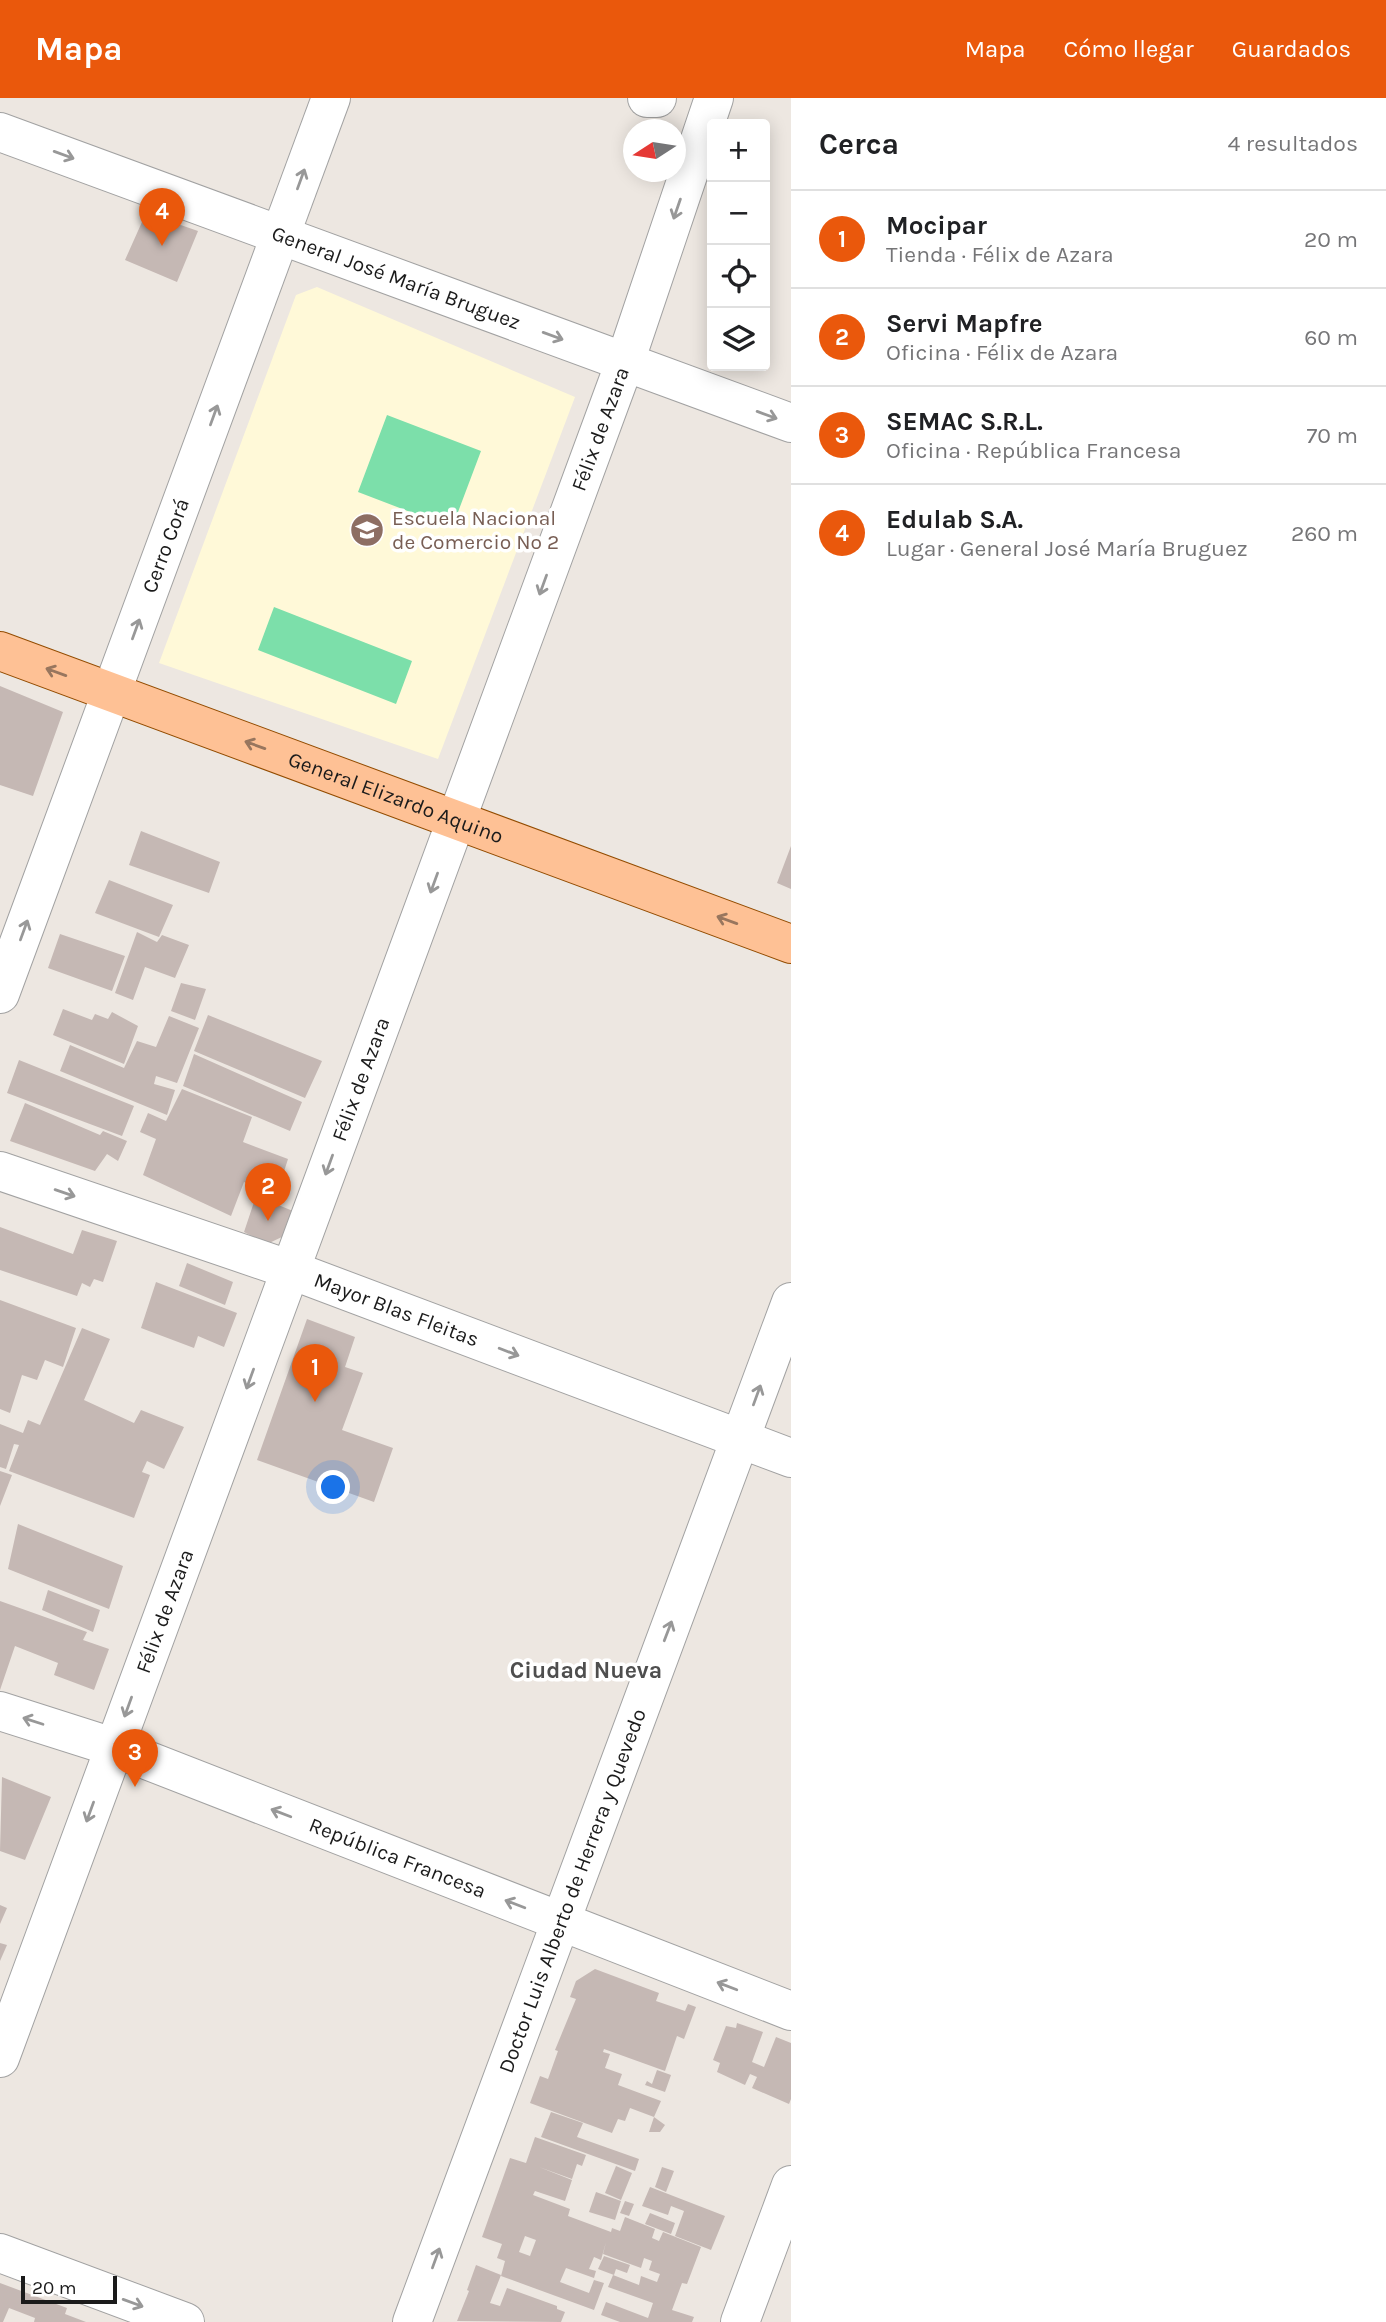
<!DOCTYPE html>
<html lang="es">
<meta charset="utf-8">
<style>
body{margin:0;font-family:Karla,sans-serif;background:#f2f2f2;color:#202124}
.controls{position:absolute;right:21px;top:21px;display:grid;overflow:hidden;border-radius:7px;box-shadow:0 4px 18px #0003}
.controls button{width:63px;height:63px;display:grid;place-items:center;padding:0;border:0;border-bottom:2px solid #e0e0e0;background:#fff;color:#202124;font:35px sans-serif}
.compass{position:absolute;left:623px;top:21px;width:63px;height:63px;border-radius:50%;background:#fff;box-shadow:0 4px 18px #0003;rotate:258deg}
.scale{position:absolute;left:21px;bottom:18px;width:96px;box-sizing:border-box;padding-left:7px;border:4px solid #1b1b1b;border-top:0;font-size:19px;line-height:24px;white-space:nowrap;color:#1b1b1b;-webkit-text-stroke:5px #fff;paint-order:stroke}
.you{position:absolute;left:334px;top:1390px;width:24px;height:24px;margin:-18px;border:5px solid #fff;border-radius:50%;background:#1a73e8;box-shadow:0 0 0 10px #1a73e833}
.badge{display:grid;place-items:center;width:46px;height:46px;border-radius:50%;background:#ea580c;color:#fff;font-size:23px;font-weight:700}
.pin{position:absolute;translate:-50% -58px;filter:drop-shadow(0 2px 4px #0008)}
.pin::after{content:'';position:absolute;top:37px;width:24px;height:21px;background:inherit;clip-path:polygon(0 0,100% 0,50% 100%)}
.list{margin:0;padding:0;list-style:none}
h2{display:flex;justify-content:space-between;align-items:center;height:91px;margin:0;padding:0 28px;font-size:30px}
h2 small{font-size:23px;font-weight:400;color:#757577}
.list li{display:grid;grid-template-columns:46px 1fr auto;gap:21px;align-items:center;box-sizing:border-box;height:98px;padding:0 28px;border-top:2px solid #e0e0e0}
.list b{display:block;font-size:26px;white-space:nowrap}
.list p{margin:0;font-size:23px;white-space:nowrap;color:#757577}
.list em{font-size:23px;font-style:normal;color:#757577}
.icon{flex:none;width:38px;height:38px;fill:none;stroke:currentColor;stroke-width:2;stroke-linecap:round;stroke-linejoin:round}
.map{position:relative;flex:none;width:791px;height:2224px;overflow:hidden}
header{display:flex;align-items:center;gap:42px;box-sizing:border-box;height:98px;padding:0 35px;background:#ea580c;color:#fff}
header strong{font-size:33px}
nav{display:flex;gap:38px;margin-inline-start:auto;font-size:24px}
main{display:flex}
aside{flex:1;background:#fff}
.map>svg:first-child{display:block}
.education{fill:#fff9d8}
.pitch{fill:#7cdfaa}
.building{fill:#c5b8b4;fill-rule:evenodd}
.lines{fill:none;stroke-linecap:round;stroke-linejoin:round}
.minor-casing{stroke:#a2a2a2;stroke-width:40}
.major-casing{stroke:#934c00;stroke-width:40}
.minor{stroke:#fff;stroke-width:38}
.major{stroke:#fec195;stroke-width:38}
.oneway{stroke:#989898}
.oneway2{stroke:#98765e}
.labels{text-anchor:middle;stroke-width:7;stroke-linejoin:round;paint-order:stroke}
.street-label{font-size:21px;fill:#1b1b1b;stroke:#fff}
.education-label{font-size:21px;fill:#785e54;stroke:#fff;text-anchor:start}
.neighbourhood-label{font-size:23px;font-weight:bold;fill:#4e4e4e;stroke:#fff}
</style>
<header>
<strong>Mapa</strong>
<nav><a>Mapa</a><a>Cómo llegar</a><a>Guardados</a></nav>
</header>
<main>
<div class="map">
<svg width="791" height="2224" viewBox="0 0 791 2224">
<rect width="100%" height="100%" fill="#ede7e1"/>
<!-- education -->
<path class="education" d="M317,189L575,299L438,661L159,565L296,197Z"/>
<!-- pitch -->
<path class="pitch" d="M387,317L481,353L452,430L358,394Z
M274,509L412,563L396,606L258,552Z"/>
<!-- building -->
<path class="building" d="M146,115L198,133L177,184L125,162Z
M0,588L63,614L33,698L0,687Z
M141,733L220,764L209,795L129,767Z
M791,748V791L777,785Z
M109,782L173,807L159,839L95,815Z
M137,834L157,844L162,837L189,847L175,880L145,869L133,902L115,895Z
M60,836L125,858L112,893L48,870Z
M181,885L206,891L195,922L171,913Z
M63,911L92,922L95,916L108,921L112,914L138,928L124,966L53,937Z
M208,917L322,963L305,1000L194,953Z
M169,918L199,930L177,985L156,978L154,986L175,992L167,1017L60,973L70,947L124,970L137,943L156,949Z
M194,956L302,1004L290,1033L183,988Z
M19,962L134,1008L122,1038L7,995Z
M182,991L252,1019L243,1044L288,1061L276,1098L244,1084L231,1118L143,1077L156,1041L140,1034L148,1015L166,1023Z
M25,1005L100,1037L103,1033L127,1043L118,1063L107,1056L95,1073L10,1043Z
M256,1098L293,1113L284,1138L267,1146L244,1134Z
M0,1129L73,1156L82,1132L117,1143L103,1184L94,1181L90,1189L82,1185L77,1198L0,1172Z
M187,1165L233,1184L225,1207L179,1188Z
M156,1184L237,1215L224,1249L198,1238L194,1250L141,1230Z
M0,1202L76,1230L63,1269L45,1262L37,1282L22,1277L10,1315L0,1311Z
M307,1221L355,1239L345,1269L363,1275L342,1332L393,1350L374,1404L257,1362Z
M82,1230L110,1241L84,1302L134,1325L141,1312L184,1329L164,1371L147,1363L142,1374L150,1377L134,1420L9,1373L19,1347L14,1346L6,1371L0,1369V1326L23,1335L28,1322L40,1327Z
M0,1373L12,1377L0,1408Z
M18,1426L123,1468L109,1511L8,1471Z
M48,1492L100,1512L93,1534L42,1512Z
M0,1503L87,1534L83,1542L109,1551L94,1592L54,1577L58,1565L15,1548L0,1592Z
M2,1679L51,1699L25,1762L0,1753Z
M0,1807L7,1810L0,1826Z
M0,1845L7,1847L0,1863Z
M595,1871L659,1895L656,1903L685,1913L688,1906L696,1909L684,1941L677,1938L665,1973L604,1951L603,1954L610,1956L605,1970L622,1976L618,1987L661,2003L654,2019L665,2027L660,2034H649L654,2019L630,2010L625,2023L618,2021L612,2035L530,2005L540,1978L548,1981L558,1953L555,1952L576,1901L570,1899L576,1883Z
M737,1925L763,1934L752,1964L764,1969L776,1939L791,1945V2001L789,2006L752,1990L757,1979L750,1976L745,1987L717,1974L720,1965L713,1962L726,1928L736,1930Z
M657,1972L671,1977L665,1994L645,1987L647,1983L652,1986Z
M551,2014L583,2025L577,2039L639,2061L635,2073L541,2039Z
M535,2039L586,2057L582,2068L577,2066L572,2081L539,2069L572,2082L565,2103L535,2093L533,2097L570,2111L568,2118L611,2134L612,2130L620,2133L625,2119L655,2131L652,2140L659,2143L663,2134L701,2149L687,2186L682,2185L672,2212L694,2219L692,2224H620L601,2217L606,2204L648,2220L653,2205L608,2189L613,2177L639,2187L641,2178L657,2184L660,2176L649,2172L652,2163L644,2160L641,2170L603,2156L606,2144L601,2162L594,2159L589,2171L596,2173L594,2180L566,2170L560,2184L589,2195L594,2182L604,2185L594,2212L501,2178L505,2163L497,2160L502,2146L482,2139L510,2060L526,2065ZM525,2138L536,2142L530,2158L519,2154Z
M616,2068L632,2075L621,2102L605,2095Z
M662,2069L674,2073L666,2094L655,2089Z
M650,2089L725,2118L711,2152L675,2138L684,2113L671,2108L668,2117L642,2108Z
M596,2094L621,2103L615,2122L589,2114Z
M625,2103L634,2106L629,2118L620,2115Z
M650,2115L675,2125L671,2136L645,2126Z
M604,2158L630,2167L627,2175L616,2171L614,2177L598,2171Z
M476,2167L501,2177L490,2205L500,2208L507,2190L557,2208V2211L565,2214L561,2224L457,2223L469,2193L467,2192Z
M0,2185L67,2210L65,2216L86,2224H34L35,2220L9,2210L3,2224H0Z"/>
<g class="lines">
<!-- minor casing -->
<g class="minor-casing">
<g id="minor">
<path d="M647,0H657"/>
<path id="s1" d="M0,34L791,325"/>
<path id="s2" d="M0,896L331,0"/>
<path id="s3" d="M0,1073L291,1172L791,1360"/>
<path id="s4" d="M0,1613L113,1649L791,1913"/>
<path id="s5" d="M0,1960L625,264L714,0"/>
<path d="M0,2155L185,2224"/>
<path id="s6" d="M412,2224L791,1204"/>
<path d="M740,2224L791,2087"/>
</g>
</g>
<!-- major casing -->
<g class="major-casing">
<g id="major">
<path id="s7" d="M0,553L791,846"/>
</g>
</g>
<!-- minor -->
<use href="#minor" class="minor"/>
<!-- major -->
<use href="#major" class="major"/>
</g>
<!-- one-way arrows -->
<defs><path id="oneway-shaft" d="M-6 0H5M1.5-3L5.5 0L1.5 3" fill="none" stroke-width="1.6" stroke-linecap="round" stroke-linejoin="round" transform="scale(1.75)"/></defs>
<g class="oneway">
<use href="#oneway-shaft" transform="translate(64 57) rotate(20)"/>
<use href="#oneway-shaft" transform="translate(301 81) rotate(-70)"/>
<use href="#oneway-shaft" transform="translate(677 111) rotate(109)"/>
<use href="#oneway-shaft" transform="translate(553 238) rotate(20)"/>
<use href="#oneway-shaft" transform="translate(214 317) rotate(-70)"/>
<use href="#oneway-shaft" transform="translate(767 317) rotate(20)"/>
<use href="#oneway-shaft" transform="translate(543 487) rotate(110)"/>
<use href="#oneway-shaft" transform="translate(136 531) rotate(-70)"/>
<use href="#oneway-shaft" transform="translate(434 785) rotate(110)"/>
<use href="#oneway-shaft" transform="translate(24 832) rotate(-70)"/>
<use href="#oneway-shaft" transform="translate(329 1067) rotate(110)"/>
<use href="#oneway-shaft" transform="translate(65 1095) rotate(19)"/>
<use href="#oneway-shaft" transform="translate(509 1254) rotate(21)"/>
<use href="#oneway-shaft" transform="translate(250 1281) rotate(110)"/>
<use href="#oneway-shaft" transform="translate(757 1297) rotate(-70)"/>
<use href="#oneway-shaft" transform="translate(668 1533) rotate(-69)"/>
<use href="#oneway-shaft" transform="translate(128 1609) rotate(110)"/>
<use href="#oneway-shaft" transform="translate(33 1623) rotate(-162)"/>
<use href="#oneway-shaft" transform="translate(90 1714) rotate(110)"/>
<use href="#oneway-shaft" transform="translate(281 1715) rotate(-159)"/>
<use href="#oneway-shaft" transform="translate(515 1806) rotate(-159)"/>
<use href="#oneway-shaft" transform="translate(727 1888) rotate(-159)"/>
<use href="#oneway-shaft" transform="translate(436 2160) rotate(-70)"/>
<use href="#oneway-shaft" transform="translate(133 2205) rotate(20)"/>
</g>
<g class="oneway2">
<use href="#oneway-shaft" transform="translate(56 574) rotate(-160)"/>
<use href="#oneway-shaft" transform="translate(255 647) rotate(-160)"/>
<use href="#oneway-shaft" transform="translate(727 822) rotate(-160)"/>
</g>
<!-- icons -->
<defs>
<g id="school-disc" transform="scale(1.75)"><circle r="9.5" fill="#8d6e63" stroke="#fff"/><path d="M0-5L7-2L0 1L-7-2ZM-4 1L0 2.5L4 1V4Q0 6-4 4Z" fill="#fff"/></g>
</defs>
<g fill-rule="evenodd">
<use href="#school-disc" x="367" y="432"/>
</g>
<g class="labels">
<!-- street labels -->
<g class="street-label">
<text dy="7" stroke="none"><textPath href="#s1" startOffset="422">General José María Bruguez</textPath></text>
<text dy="7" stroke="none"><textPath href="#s5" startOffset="1736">Félix de Azara</textPath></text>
<text dy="7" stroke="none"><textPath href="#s2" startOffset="478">Cerro Corá</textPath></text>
<text dy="7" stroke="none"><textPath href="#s7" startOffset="422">General Elizardo Aquino</textPath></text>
<text dy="7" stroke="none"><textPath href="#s5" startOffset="1043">Félix de Azara</textPath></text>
<text dy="7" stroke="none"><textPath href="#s3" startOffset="420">Mayor Blas Fleitas</textPath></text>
<text dy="7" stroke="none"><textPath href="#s5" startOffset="476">Félix de Azara</textPath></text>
<text dy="7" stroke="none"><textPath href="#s4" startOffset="424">República Francesa</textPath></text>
<text dy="7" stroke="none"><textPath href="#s6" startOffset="460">Doctor Luis Alberto de Herrera y Quevedo</textPath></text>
</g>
<!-- education labels -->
<g class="education-label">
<text x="392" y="427">Escuela Nacional<tspan x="392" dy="24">de Comercio No 2</tspan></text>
</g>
<!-- neighbourhood labels -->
<g class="neighbourhood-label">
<text x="586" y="1580">Ciudad Nueva</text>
</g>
</g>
</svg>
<div class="controls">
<button>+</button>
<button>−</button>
<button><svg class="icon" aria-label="locate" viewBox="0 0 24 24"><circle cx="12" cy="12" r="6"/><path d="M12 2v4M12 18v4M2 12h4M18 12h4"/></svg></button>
<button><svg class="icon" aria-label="layers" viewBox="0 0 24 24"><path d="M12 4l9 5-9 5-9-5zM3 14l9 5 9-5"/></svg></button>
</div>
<svg class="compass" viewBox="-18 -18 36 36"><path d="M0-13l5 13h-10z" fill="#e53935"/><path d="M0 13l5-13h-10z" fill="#757577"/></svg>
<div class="scale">20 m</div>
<div class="you"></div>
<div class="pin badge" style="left:315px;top:1304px">1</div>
<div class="pin badge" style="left:268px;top:1123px">2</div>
<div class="pin badge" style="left:135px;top:1689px">3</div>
<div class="pin badge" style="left:162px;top:148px">4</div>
</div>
<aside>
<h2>Cerca<small>4 resultados</small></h2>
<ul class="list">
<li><span class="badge">1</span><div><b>Mocipar</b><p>Tienda · Félix de Azara</p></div><em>20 m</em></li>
<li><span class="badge">2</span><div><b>Servi Mapfre</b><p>Oficina · Félix de Azara</p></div><em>60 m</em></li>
<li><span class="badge">3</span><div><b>SEMAC S.R.L.</b><p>Oficina · República Francesa</p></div><em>70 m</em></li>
<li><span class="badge">4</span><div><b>Edulab S.A.</b><p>Lugar · General José María Bruguez</p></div><em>260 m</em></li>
</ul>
</aside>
</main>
